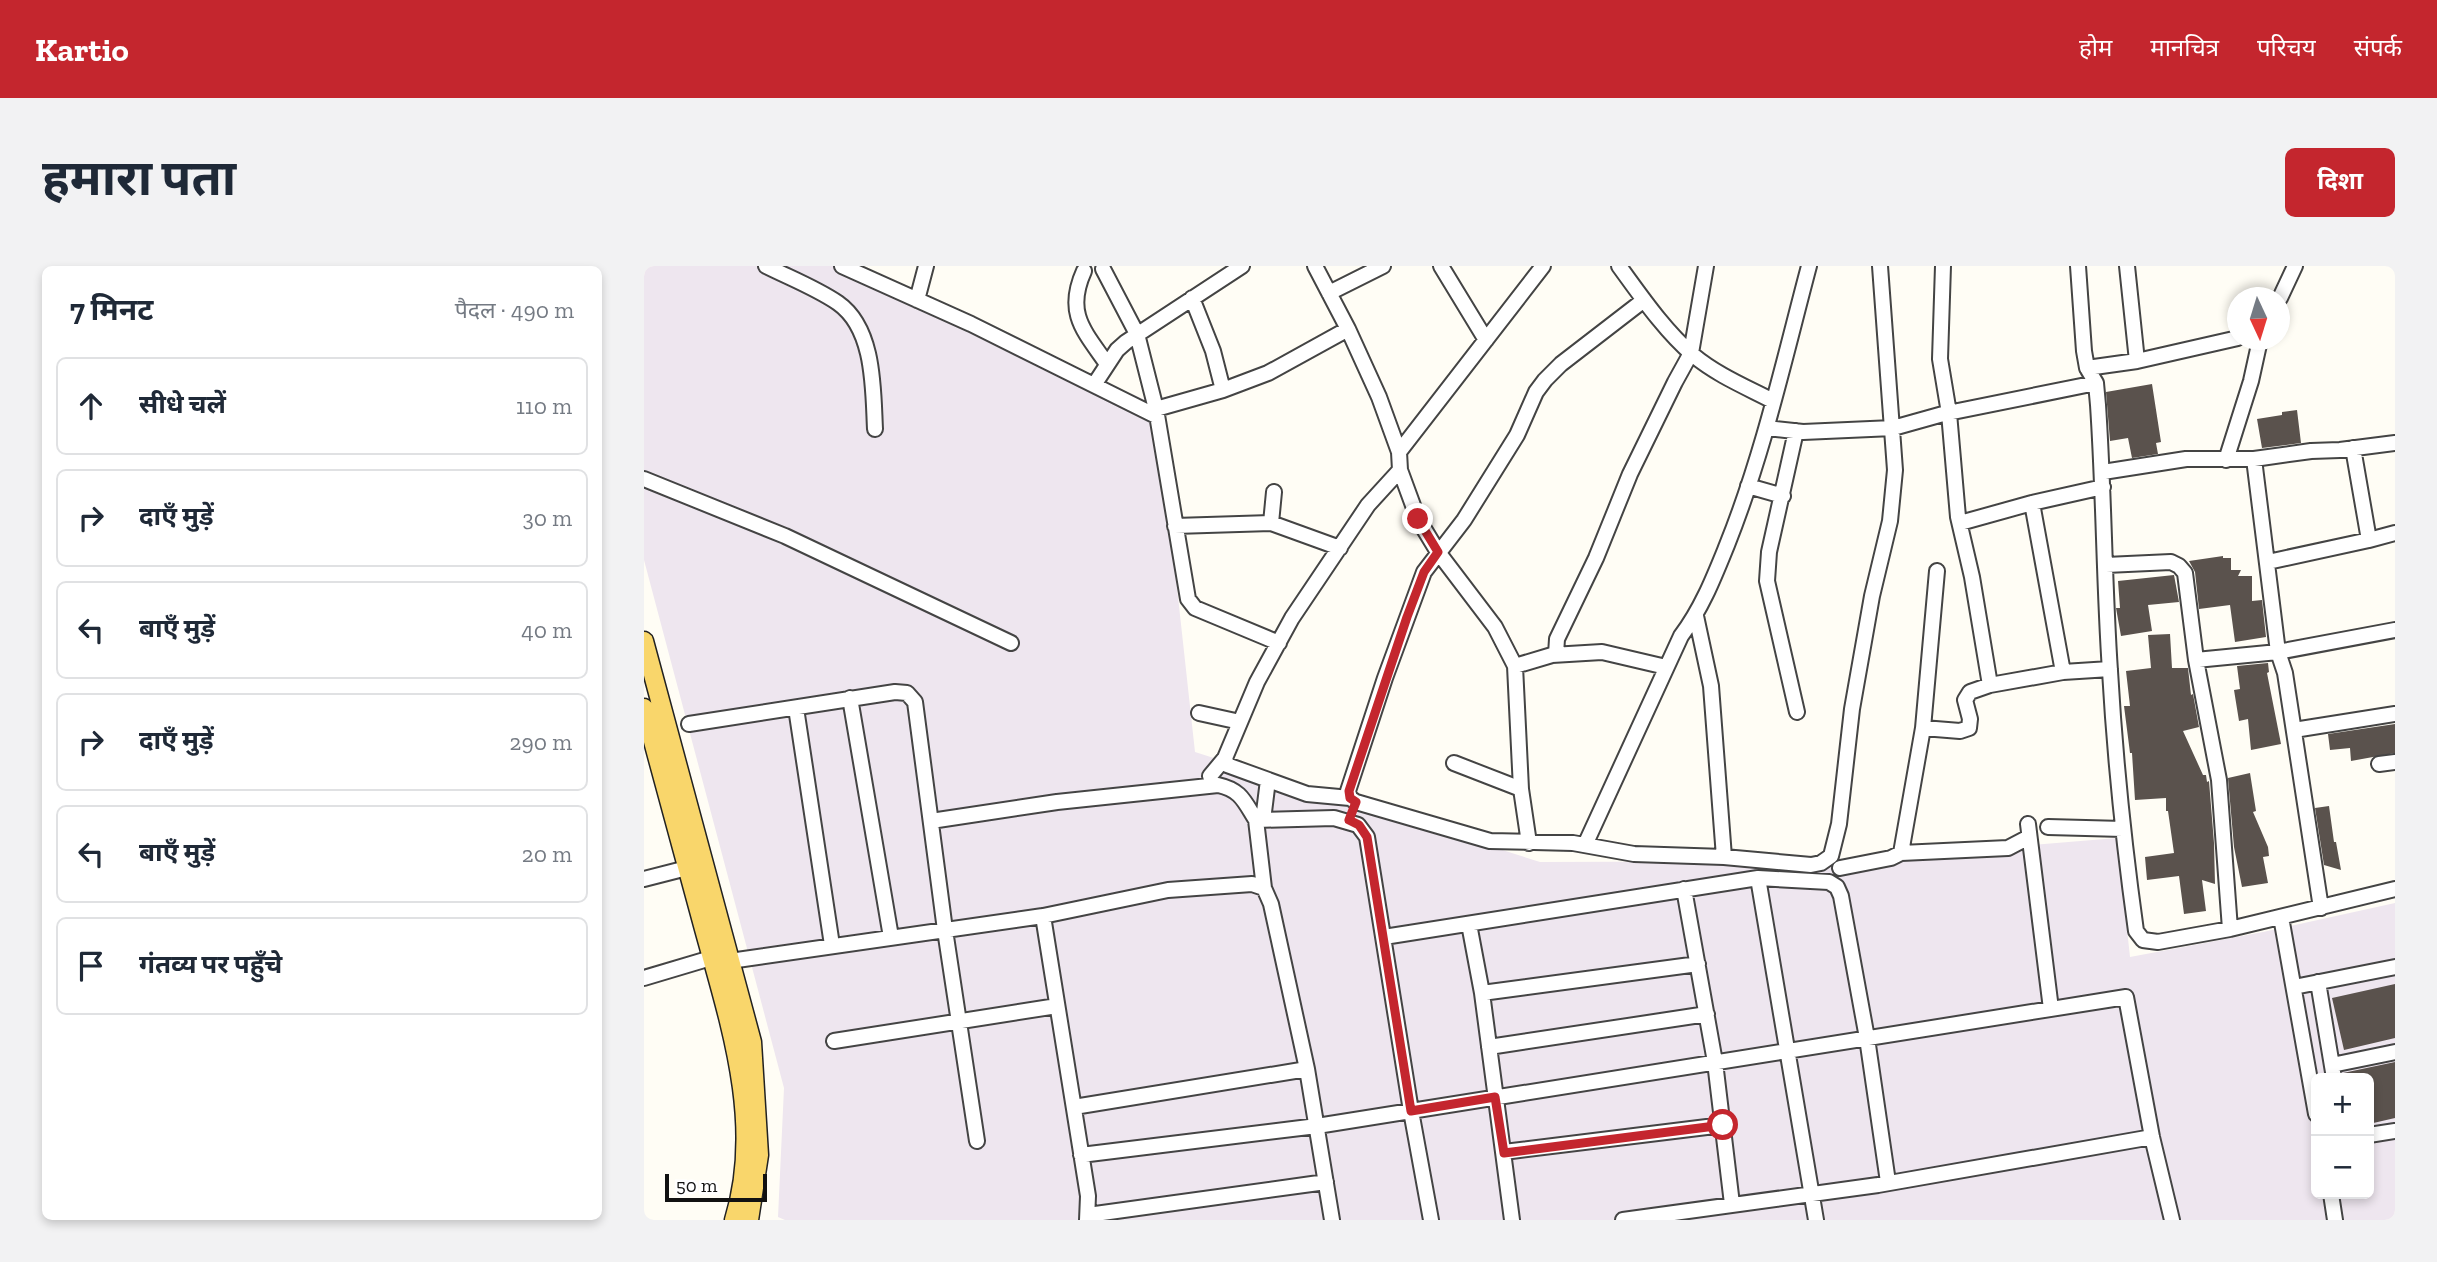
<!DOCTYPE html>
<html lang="hi">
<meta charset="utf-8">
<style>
body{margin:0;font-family:"Zilla Slab","Noto Sans Devanagari",serif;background:#f2f2f3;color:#1f2937}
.controls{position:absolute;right:21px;bottom:21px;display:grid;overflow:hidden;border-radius:10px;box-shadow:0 4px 10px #0003}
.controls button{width:63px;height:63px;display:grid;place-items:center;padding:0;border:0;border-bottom:2px solid #e0e1e3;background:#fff;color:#1f2937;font:35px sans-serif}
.compass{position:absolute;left:1583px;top:21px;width:63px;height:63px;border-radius:50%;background:#fff;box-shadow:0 4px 10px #0003;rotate:176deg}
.scale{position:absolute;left:21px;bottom:18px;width:102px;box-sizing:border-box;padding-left:7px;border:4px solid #111;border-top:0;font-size:19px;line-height:24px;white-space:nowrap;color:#111;-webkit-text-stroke:5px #fff;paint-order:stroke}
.stop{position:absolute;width:21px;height:21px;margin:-16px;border:5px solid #c4262e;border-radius:50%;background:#fff}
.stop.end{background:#c4262e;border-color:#fff;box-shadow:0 2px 7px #0008}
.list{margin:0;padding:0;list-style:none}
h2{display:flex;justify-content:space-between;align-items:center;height:91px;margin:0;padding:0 28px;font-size:30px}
h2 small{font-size:23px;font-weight:400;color:#747a83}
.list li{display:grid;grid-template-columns:46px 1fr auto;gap:21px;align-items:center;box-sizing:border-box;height:98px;margin:0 14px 14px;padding:0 14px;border:2px solid #e0e1e3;border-radius:10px}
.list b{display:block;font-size:26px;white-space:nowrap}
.list em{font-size:23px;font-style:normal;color:#747a83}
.icon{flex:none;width:38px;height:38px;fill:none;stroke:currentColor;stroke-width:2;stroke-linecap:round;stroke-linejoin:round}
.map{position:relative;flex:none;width:1751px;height:954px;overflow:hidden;border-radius:10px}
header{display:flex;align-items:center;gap:42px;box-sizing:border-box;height:98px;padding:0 35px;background:#c4262e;color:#fff}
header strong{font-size:33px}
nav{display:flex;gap:38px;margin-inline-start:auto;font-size:24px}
.intro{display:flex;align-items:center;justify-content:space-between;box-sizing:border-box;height:168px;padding:0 42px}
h1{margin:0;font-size:49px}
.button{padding:18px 32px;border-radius:10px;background:#c4262e;color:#fff;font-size:24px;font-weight:700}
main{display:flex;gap:42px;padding:0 42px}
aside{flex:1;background:#fff;border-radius:10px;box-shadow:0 4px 10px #0003}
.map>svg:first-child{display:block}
.industrial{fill:#eee6ef;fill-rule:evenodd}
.building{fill:#5a524d}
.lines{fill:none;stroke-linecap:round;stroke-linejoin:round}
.minor-casing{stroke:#444;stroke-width:18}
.major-casing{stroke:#222;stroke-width:21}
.minor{stroke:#fff;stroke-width:14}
.major{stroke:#f9d66b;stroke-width:18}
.route{stroke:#c4262e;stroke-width:9}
</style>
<header>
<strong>Kartio</strong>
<nav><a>होम</a><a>मानचित्र</a><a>परिचय</a><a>संपर्क</a></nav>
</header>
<div class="intro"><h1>हमारा पता</h1><a class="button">दिशा</a></div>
<main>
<aside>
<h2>7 मिनट<small>पैदल · 490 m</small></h2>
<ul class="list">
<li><svg class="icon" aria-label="ahead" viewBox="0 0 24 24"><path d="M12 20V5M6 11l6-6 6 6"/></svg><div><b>सीधे चलें</b></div><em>110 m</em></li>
<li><svg class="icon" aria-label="right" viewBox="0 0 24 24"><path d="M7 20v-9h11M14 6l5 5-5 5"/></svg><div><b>दाएँ मुड़ें</b></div><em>30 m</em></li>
<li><svg class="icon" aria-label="left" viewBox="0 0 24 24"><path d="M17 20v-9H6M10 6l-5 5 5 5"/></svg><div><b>बाएँ मुड़ें</b></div><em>40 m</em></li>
<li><svg class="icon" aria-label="right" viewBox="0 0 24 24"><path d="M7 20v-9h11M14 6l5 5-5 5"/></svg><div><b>दाएँ मुड़ें</b></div><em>290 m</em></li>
<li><svg class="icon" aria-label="left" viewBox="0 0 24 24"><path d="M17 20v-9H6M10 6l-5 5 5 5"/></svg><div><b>बाएँ मुड़ें</b></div><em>20 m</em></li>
<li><svg class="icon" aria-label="arrive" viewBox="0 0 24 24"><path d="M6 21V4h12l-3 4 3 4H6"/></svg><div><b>गंतव्य पर पहुँचे</b></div></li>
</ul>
</aside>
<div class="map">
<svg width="1751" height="954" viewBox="0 0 1751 954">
<rect width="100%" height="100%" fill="#fffdf5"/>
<!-- industrial -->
<path class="industrial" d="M0,0H196L513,139L551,486L896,596L1198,595L1473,572L1486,691L1619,666L1751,637V954H141L134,951L140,822L0,294ZM1672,812H1725V928H1672Z"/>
<!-- building -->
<path class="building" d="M1508,118L1517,176L1512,177L1514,188L1488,192L1484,172L1466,175L1462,126Z
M1653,144L1657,177L1618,182L1613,153L1638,149V146Z
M1579,290V292H1587V304H1597L1594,310H1608V335L1618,334L1622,371L1591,376L1586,339L1555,343L1551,306L1545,295Z
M1530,309L1535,336L1504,339L1508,365L1477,370L1472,342H1476L1474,315Z
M1526,368L1528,402H1544L1547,429L1549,428L1555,461L1539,465L1559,509H1562L1563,516L1565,515L1570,577L1571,618L1558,614L1562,645L1540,648L1535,610L1503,614L1501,591L1530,587L1524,545H1522V532L1491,534L1488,487H1486L1480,440H1486L1482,405L1507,402L1504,369Z
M1624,397L1625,406L1623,407L1637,478L1607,484L1604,453L1595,455L1590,424L1596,423L1593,400Z
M1751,458V487L1707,495L1706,482L1686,484L1684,468Z
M1606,507L1612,545L1609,546L1624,581L1625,590L1619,591L1624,617L1598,621L1590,581L1584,512Z
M1685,540L1690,576H1692L1697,604L1680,599L1671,542Z
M1751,718V772L1700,784L1688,732Z
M1751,796V852L1725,858V812H1699V807Z"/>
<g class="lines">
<!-- minor casing -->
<g class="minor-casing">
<path id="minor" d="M122,0C146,12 172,22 194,37C231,63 229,124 231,163
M198,0L327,58L512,150
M671,0L704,63L735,131L755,186L756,204L774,253L794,286L851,361L871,400L877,523L885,577
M797,0L842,74
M975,0C997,30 1020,64 1049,89C1073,109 1102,121 1129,135
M1299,0L1296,93L1305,147L1314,251L1328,311L1346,419
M1434,0L1440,85L1443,102L1452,117L1454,139C1460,228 1460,317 1466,405C1471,493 1480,579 1492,665L1499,674L1514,676L1586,663L1751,623
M1483,0L1493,95
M459,3L493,68L512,143L544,333L551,342L635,377
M440,5C421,47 440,65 463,98
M685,27L739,0
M548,32L569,85L579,124
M1636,32L1651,0
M273,34L282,0
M1000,34L917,98L901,114L892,126L873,169L820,254L780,306L741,412L704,525L706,532L712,536L846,575L929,577L990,588L1080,591L1167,599L1177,597L1187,590L1195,558L1208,443L1228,330L1246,255L1251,204L1236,0
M1443,102L1493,95L1594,72
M450,119L473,84L482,76L598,0
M512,143L579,124L624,107L704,63
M1123,162L1159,166L1249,162L1299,148L1452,117
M1152,165L1125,286L1123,315L1153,446
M755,186L899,0
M1610,193L1634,386L1641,407L1677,642
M1582,194L1607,115L1616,74
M1459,206L1542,193H1610L1667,185L1696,184L1751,177
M0,213L141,270L367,377
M1104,220L1139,230
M630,226L627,257L696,282
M1388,237L1419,406
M1316,257L1388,237L1459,221
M531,260L627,257
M1725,274L1751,267
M1624,296L1725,274L1709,182
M1462,299L1527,296L1535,300L1541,307L1552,394L1575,514L1586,663
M1052,350L1067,420L1080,591
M912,388L913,373L952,292L986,208L1031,116L1047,87L1062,0
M1552,394L1634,386L1751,364
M871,400L908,389L958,386L1022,401
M206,432L247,671
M152,442L188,679
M555,447L596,456
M45,458L251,426L263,427L271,436L301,664L333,875
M1279,462L1293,305
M1650,464L1751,448
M810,497L877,523
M1735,498L1751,496
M566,510L581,492
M706,532L663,528L652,524L583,499L581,492L613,416L648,352L724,239L756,204
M612,554L620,622
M619,554L624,514
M287,555L413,536L574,519C597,524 600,535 612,554L690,552L714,559L723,571L767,845L787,954
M1384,558L1407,743
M1404,561L1479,563
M941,579L1037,370C1058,342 1070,311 1083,279C1119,189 1140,94 1165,0
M1257,587L1279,462L1316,465L1325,462L1326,453L1321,434L1326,426L1346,419L1419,406L1466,403
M1196,602L1247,592L1257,587L1364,582L1385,571
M1114,612L1185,616L1193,621L1197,630L1223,772L1244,916
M0,613L43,602
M1040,623L1071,796L1088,938
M399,650L444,930L443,954
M1637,651L1672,848
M825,658L838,727L868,954
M740,671L1114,612L1172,954
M86,695L399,650L524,624L608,618L620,622L627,638L663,803L688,954
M0,712L67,692
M1674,716L1690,812
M1650,721L1751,701
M838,727L1054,698
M190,775L413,740
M845,781L1063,748
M1688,799L1751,786
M430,841L663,803
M1725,869L1751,865
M860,886L1079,859
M437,889L673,860L1482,731L1508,871L1528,954
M1687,928L1691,954
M444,949L682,916
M979,954L1234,919L1508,871"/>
</g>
<!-- major casing -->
<g class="major-casing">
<path id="major" d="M0,375L108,776L115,889L105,954
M0,442C19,512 38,582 57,652C83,749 121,854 90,954"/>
</g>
<!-- minor -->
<use href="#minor" class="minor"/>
<!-- major -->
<use href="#major" class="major"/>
</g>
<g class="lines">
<!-- route -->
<path class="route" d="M774,253L794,286L780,306L763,351L705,525L706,532L712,536L705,554L715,559L723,571L767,845L851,831L860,887L1079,859"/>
</g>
</svg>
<div class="controls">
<button>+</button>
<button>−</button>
</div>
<svg class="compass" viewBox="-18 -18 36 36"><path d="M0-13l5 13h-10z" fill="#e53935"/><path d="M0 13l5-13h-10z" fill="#747a83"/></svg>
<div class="scale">50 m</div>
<div class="stop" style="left:1079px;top:859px"></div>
<div class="stop end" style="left:774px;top:253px"></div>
</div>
</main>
